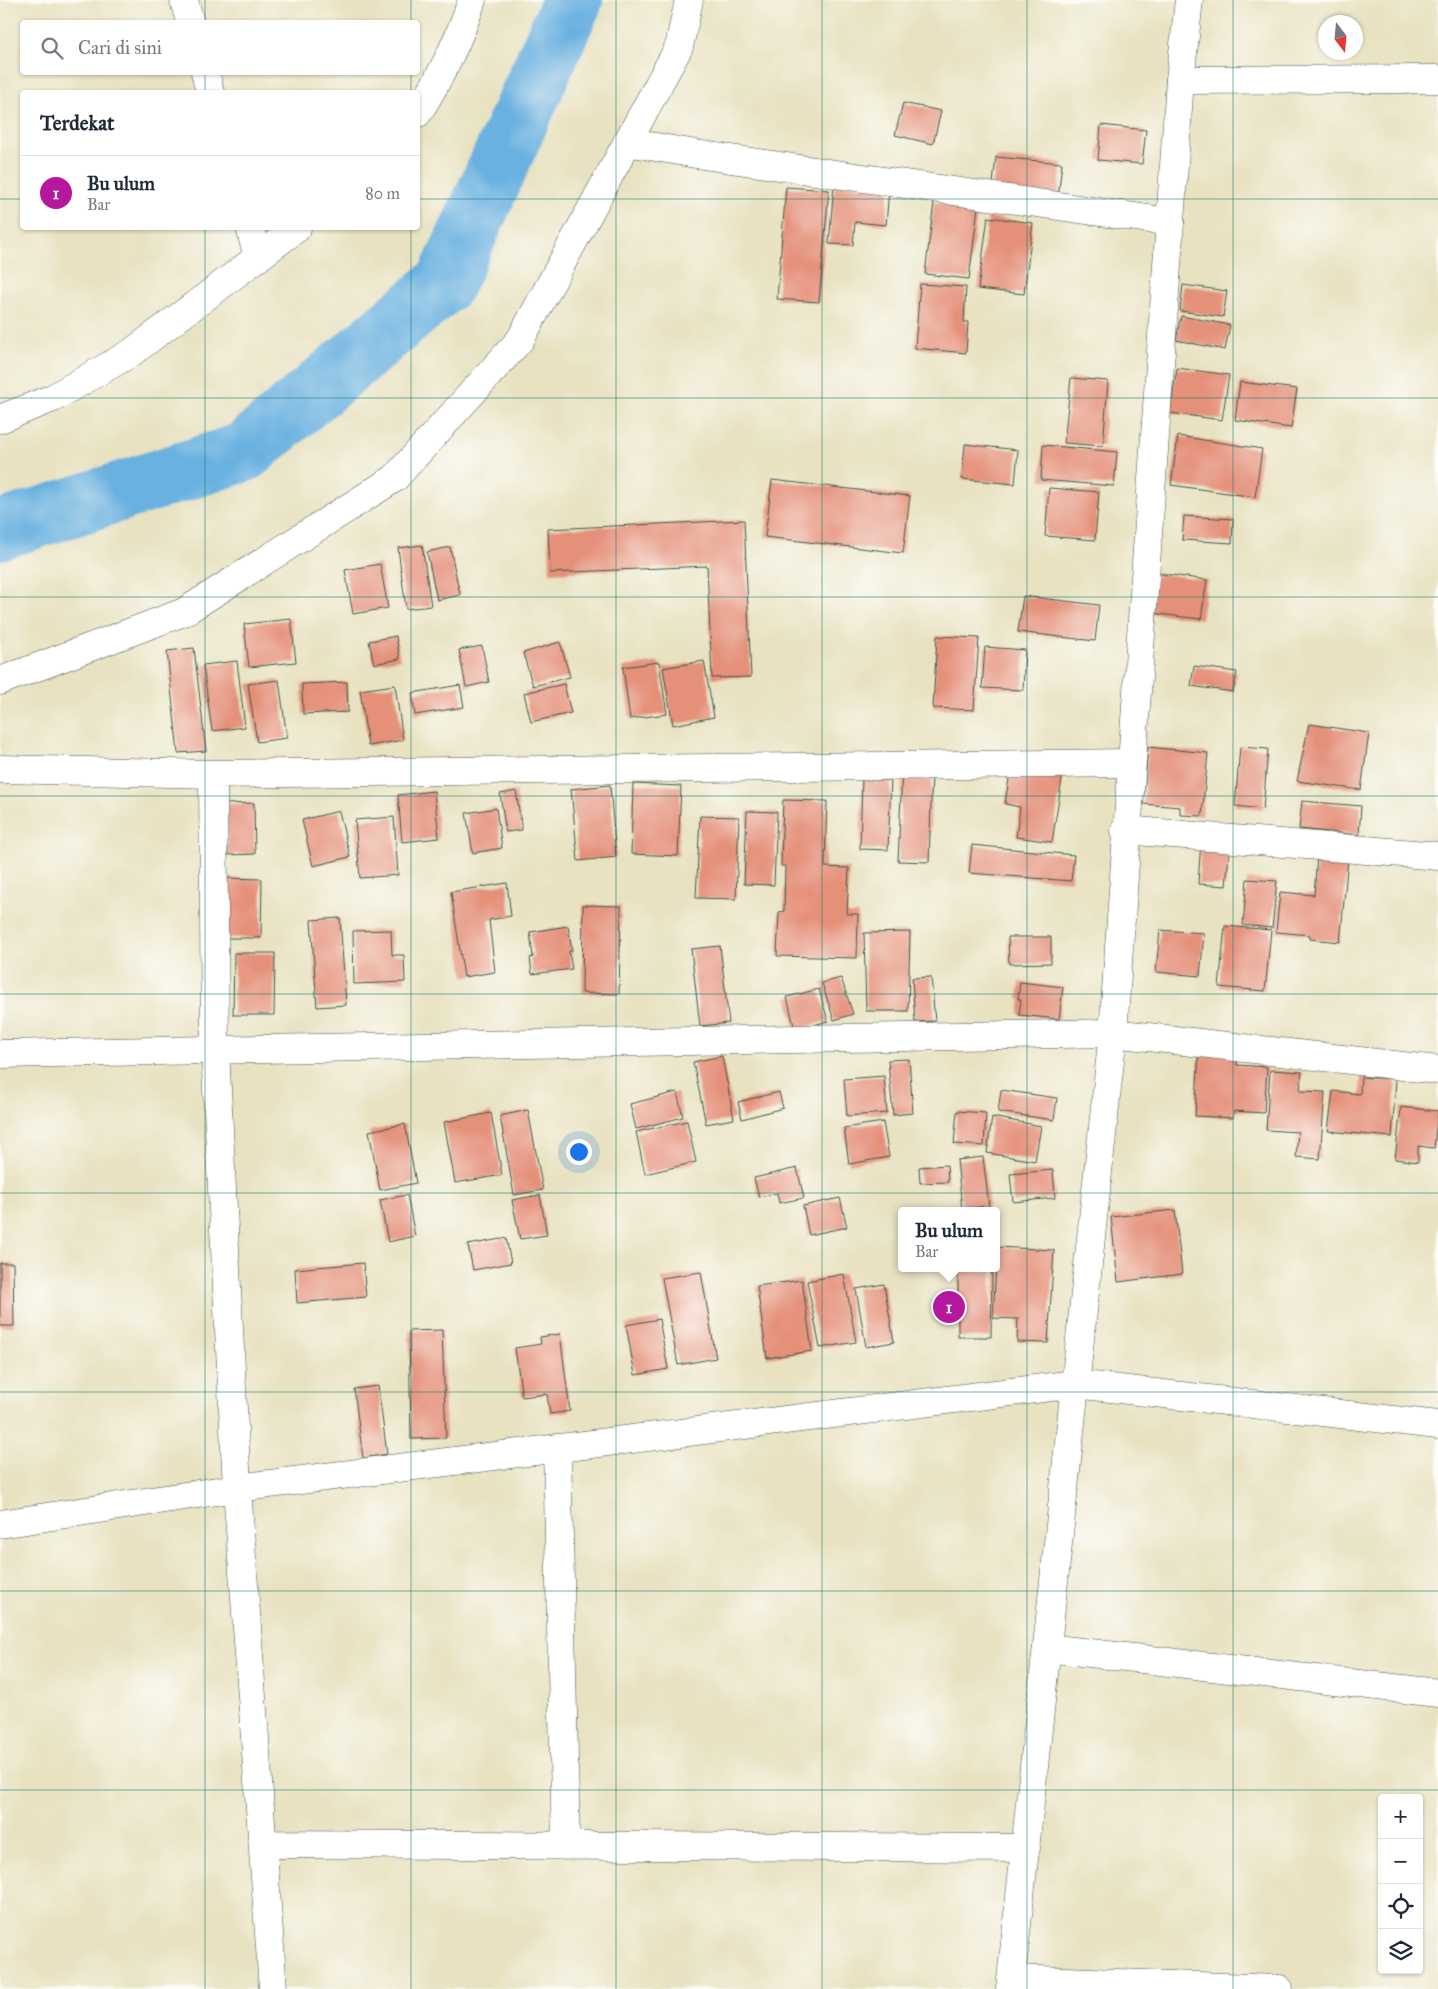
<!DOCTYPE html>
<html lang="id">
<meta charset="utf-8">
<style>
body{margin:0;font-family:"IM FELL Great Primer",serif;background:#f6f6f7;color:#1f2937}
.controls{position:absolute;right:15px;bottom:15px;display:grid;overflow:hidden;border-radius:5px;box-shadow:0 1px 4px #0004}
.controls button{width:45px;height:45px;display:grid;place-items:center;padding:0;border:0;border-bottom:1px solid #e0e1e3;background:#fff;color:#1f2937;font:25px sans-serif}
.compass{position:absolute;left:1318px;top:15px;width:45px;height:45px;border-radius:50%;background:#fff;box-shadow:0 1px 4px #0004;rotate:164deg}
.you{position:absolute;left:578px;top:1151px;width:18px;height:18px;margin:-12px;border:4px solid #fff;border-radius:50%;background:#1a73e8;box-shadow:0 0 0 8px #1a73e833}
.badge{display:grid;place-items:center;width:32px;height:32px;border-radius:50%;background:#b5179e;color:#fff;font-size:16px;font-weight:700}
.pin{position:absolute;translate:-50% -50%;border:2px solid #fff;box-shadow:0 1px 5px #0006}
.popup{position:absolute;left:898px;top:1207px;width:102px;height:65px;box-sizing:border-box;display:grid;place-content:center;border-radius:5px;background:#fff;filter:drop-shadow(0 1px 4px #0005);font-size:16px;white-space:nowrap;color:#747a83}
.popup b{font-size:19px;color:#1f2937}
.popup::after{content:'';position:absolute;left:50%;top:100%;margin-left:-10px;border:10px solid transparent;border-top-color:#fff}
.list{margin:0;padding:0;list-style:none}
h2{display:flex;justify-content:space-between;align-items:center;height:65px;margin:0;padding:0 20px;font-size:21px}
h2 small{font-size:16px;font-weight:400;color:#747a83}
.list li{display:grid;grid-template-columns:32px 1fr auto;gap:15px;align-items:center;box-sizing:border-box;height:75px;padding:0 20px;border-top:1px solid #e0e1e3}
.list b{display:block;font-size:19px;white-space:nowrap}
.list p{margin:0;font-size:16px;white-space:nowrap;color:#747a83}
.list em{font-size:16px;font-style:normal;color:#747a83}
.icon{flex:none;width:28px;height:28px;fill:none;stroke:currentColor;stroke-width:2;stroke-linecap:round;stroke-linejoin:round}
.map{position:relative;flex:none;width:1438px;height:1989px;overflow:hidden}
.search{position:absolute;background:#fff;box-shadow:0 1px 4px #0004;left:20px;top:20px;width:400px;height:55px;display:flex;align-items:center;gap:12px;box-sizing:border-box;padding:0 18px;border-radius:5px;color:#747a83;font-size:19px}
.panel{position:absolute;background:#fff;box-shadow:0 1px 4px #0004;left:20px;top:90px;width:400px;height:140px;border-radius:5px}
.map>svg:first-child{display:block}
.lines{fill:none;stroke-linecap:round;stroke-linejoin:round}
.river{stroke:#69b1e0;stroke-width:60}
.building{fill:#e5917a}
.minor-casing{stroke:#3d5649;stroke-width:29}
.tertiary-casing{stroke:#3d5649;stroke-width:29}
.minor{stroke:#fff;stroke-width:28}
.tertiary{stroke:#fff;stroke-width:28}
.grid{fill:none;stroke:#0f766e;stroke-width:1;stroke-opacity:0.55}
</style>
<div class="map">
<svg width="1438" height="1989" viewBox="0 0 1438 1989">
<rect width="100%" height="100%" fill="#fdfcf7"/>
<filter id="ink" filterUnits="userSpaceOnUse"><feTurbulence type="fractalNoise" baseFrequency=".02" numOctaves="2"/><feDisplacementMap in="SourceGraphic" scale="10" xChannelSelector="R" yChannelSelector="G"/><feConvolveMatrix kernelMatrix="1 2 1 2 8 2 1 2 1" color-interpolation-filters="sRGB"/></filter>
<filter id="wash" filterUnits="userSpaceOnUse"><feTurbulence type="fractalNoise" baseFrequency=".0096" numOctaves="4" result="noise"/><feDisplacementMap in="SourceGraphic" scale="20" xChannelSelector="R" yChannelSelector="G"/><feGaussianBlur stdDeviation="1.12" result="paint"/><feColorMatrix in="noise" values="0 0 0 0 0 0 0 0 0 0 0 0 0 0 0 0 0 1.4 0 .05"/><feComposite in="paint" operator="in"/></filter>
<g filter="url(#wash)">
<rect width="100%" height="100%" fill="#e8e2c1"/>
<g class="lines">
<!-- river -->
<path class="river" d="M0,530L244,452L446,282L573,0"/>
</g>
<g id="blocks">
<!-- building -->
<path class="building" d="M903,103L941,111L933,144L895,135Z
M1101,125L1146,130L1142,164L1098,160Z
M996,157L1062,163L1058,198L992,192Z
M834,184L889,189L886,225L855,222L853,245L829,244Z
M786,187L829,190L819,302L777,299Z
M934,202L978,207L969,279L925,274Z
M988,217L1033,223L1024,294L978,289Z
M920,284L966,287L964,322H968L966,353L915,348Z
M1183,285L1227,291L1223,317L1180,311Z
M1181,316L1230,325L1225,350L1176,340Z
M1177,368L1229,375L1222,420L1170,413Z
M1071,378L1108,381L1103,446L1064,443Z
M1240,382L1297,389L1291,428L1235,420Z
M1178,436L1262,449L1255,497L1171,485Z
M965,444L1018,450L1015,484L962,479Z
M1043,445L1117,452L1114,486L1041,480Z
M772,480L910,496L903,553L765,537Z
M1049,488L1099,492L1095,540L1045,536Z
M1184,516L1233,519L1232,543L1182,540Z
M744,520L751,677L712,678L707,566L550,573L548,529Z
M422,545L431,606L406,609L398,548Z
M450,547L460,595L437,600L427,552Z
M380,564L388,608L353,614L345,570Z
M1156,573L1207,580L1201,619L1150,613Z
M1023,596L1099,605L1095,641L1018,632Z
M291,619L296,662L249,667L244,624Z
M396,636L400,659L374,664L369,641Z
M937,636L979,638L974,710L933,708Z
M560,642L570,677L533,686L523,653Z
M482,646L489,682L466,687L459,650Z
M985,647L1025,650L1023,690L982,688Z
M194,648L206,751L178,753L167,651Z
M237,661L245,727L212,731L203,665Z
M704,661L714,717L673,725L663,668Z
M659,662L667,714L630,719L623,667Z
M1194,666L1237,672L1233,692L1191,686Z
M279,680L287,738L257,742L248,684Z
M347,682L348,712L303,714L302,684Z
M564,684L571,713L531,722L524,693Z
M395,685L403,740L368,746L360,690Z
M460,685L464,707L415,715L412,693Z
M1309,724L1369,733L1361,790L1297,781Z
M1148,747L1208,753L1202,816L1180,815V807L1143,804Z
M1240,747L1268,749L1263,809L1235,806Z
M1011,766L1063,773L1052,842L1016,837L1020,807L1005,804Z
M902,772L932,773L929,862L898,861Z
M862,779L891,780L888,850L860,849Z
M633,784L681,786L678,856L631,854Z
M610,785L616,857L578,861L571,789Z
M434,791L439,838L402,842L398,795Z
M516,791L522,830L506,832L500,794Z
M783,800L827,801L825,867L849,868L847,914H858L857,958L777,956L779,912L784,911L785,866H781Z
M1302,801L1361,806L1359,835L1299,829Z
M254,803L255,854L228,855L226,804Z
M496,808L502,848L473,853L466,813Z
M339,811L350,857L313,866L302,820Z
M747,811L777,812L774,885L744,884Z
M700,816L739,817L736,899L696,898Z
M394,817L398,875L360,878L355,820Z
M1201,841L1230,843L1226,886L1198,884Z
M972,845L1074,855L1071,881L969,873Z
M1317,856L1348,859L1340,942L1310,939V935L1276,932L1280,892L1314,895Z
M226,878L262,879L261,938H224Z
M1247,879L1277,881L1272,928L1243,925Z
M507,883L511,916L489,920L495,972L464,977L451,892Z
M583,905L621,906L619,994L582,993Z
M340,918L346,1005L317,1007L311,920Z
M568,926L572,951H569L572,969L532,974L530,958L533,957L530,932Z
M1225,926L1271,930L1265,991L1219,987Z
M391,930L392,955H404L405,982L354,984L353,931Z
M1160,930L1204,933L1200,976L1156,972Z
M910,932L908,1011H866L864,933Z
M1008,937H1051V963L1009,964Z
M720,946L729,1023L700,1026L691,949Z
M234,953H275L274,1015H233Z
M931,977L935,1021L915,1022L912,978Z
M841,978L853,1014L834,1020L822,983Z
M1020,982L1063,987L1059,1019L1019,1015L1021,999H1018Z
M819,989L828,1021L795,1030L787,997Z
M1199,1051L1237,1053V1065L1267,1067L1264,1113L1234,1111L1233,1118L1195,1116Z
M722,1056L734,1119L706,1124L693,1062Z
M909,1059L913,1113L893,1115L888,1060Z
M1270,1070L1302,1072L1300,1091L1325,1092L1320,1159L1296,1157L1298,1132L1266,1130Z
M884,1076L887,1113L847,1116L844,1079Z
M1361,1077L1396,1079L1392,1137L1328,1131L1333,1091L1360,1094Z
M1001,1090L1057,1098L1054,1120L998,1112Z
M677,1092L683,1117L636,1129L630,1104Z
M779,1092L783,1108L742,1119L738,1102Z
M1401,1107L1438,1111L1434,1148L1418,1146V1162L1395,1159Z
M528,1110L543,1190L514,1195L500,1116Z
M957,1111L986,1113L984,1146L954,1144Z
M491,1113L502,1175L455,1183L444,1122Z
M992,1117L1041,1126L1035,1161L987,1153Z
M687,1121L696,1162L645,1174L636,1132Z
M883,1122L889,1157L849,1164L844,1128Z
M405,1124L416,1183L380,1190L369,1131Z
M983,1157L989,1206L962,1209L957,1160Z
M947,1165L948,1182L920,1183L919,1167Z
M797,1168L804,1198L779,1203L777,1193L759,1197L754,1178Z
M1053,1170L1055,1198L1013,1202L1010,1174Z
M407,1195L415,1236L388,1242L380,1200Z
M540,1195L547,1235L520,1239L512,1200Z
M840,1198L847,1227L809,1235L803,1206Z
M1175,1210L1182,1274L1118,1282L1111,1217Z
M506,1238L511,1263L473,1270L468,1245Z
M997,1247L1054,1250L1048,1343L1017,1342L1018,1319L993,1318Z
M0,1263H13L14,1326H0Z
M363,1263L366,1297L297,1303L295,1269Z
M958,1270L992,1271L991,1337H958Z
M701,1272L716,1358L678,1365L662,1278Z
M844,1274L856,1342L820,1348L807,1281Z
M802,1280L812,1351L767,1358L757,1286Z
M884,1284L894,1342L866,1347L856,1289Z
M659,1319L668,1369L635,1375L626,1325Z
M442,1330L446,1438L411,1439L409,1331Z
M560,1334L570,1411L550,1414L547,1394L522,1397L515,1348L541,1344L540,1337Z
M378,1386L387,1454L363,1458L354,1389Z"/>
</g>
</g>
<g filter="url(#ink)">
<use href="#blocks" fill-opacity="0" stroke="#3d5649" stroke-width="1"/>
<g class="lines">
<!-- minor casing -->
<g class="minor-casing">
<path id="minor" d="M184,0L190,22
M205,72L210,92
M1180,80L1438,79
M418,113C440,78 459,40 472,0
M627,142L696,154L1170,222
M250,228L258,258
M0,419L53,398L131,353L297,228
M0,681L184,612L395,478L520,340L679,47L689,0
M0,769L213,774L1130,763
M213,774L215,1049L237,1488L273,1989
M1125,830L1438,856
M0,1054L1113,1033L1438,1070
M557,1448L566,1846
M0,1524L237,1488L1075,1384L1438,1425
M1047,1648L1438,1693
M264,1844L1026,1848
M1012,1979L1279,1989"/>
</g>
<!-- tertiary casing -->
<g class="tertiary-casing">
<path id="tertiary" d="M1010,1989L1113,1033L1180,80L1189,0"/>
</g>
<!-- minor -->
<use href="#minor" class="minor"/>
<!-- tertiary -->
<use href="#tertiary" class="tertiary"/>
</g>
</g>
<!-- grid -->
<path class="grid" d="M205,0V22M411,0V22M616,0V1989M822,0V1989M1027,0V1989M1233,0V1989M205,72V92M411,72V92M0,199H22M418,199H1438M205,228V1989M411,228V1989M0,398H1438M0,597H1438M0,796H1438M0,994H1438M0,1193H1438M0,1392H1438M0,1591H1438M0,1790H1438"/>
</svg>
<div class="controls">
<button>+</button>
<button>−</button>
<button><svg class="icon" aria-label="locate" viewBox="0 0 24 24"><circle cx="12" cy="12" r="6"/><path d="M12 2v4M12 18v4M2 12h4M18 12h4"/></svg></button>
<button><svg class="icon" aria-label="layers" viewBox="0 0 24 24"><path d="M12 4l9 5-9 5-9-5zM3 14l9 5 9-5"/></svg></button>
</div>
<svg class="compass" viewBox="-18 -18 36 36"><path d="M0-13l5 13h-10z" fill="#e53935"/><path d="M0 13l5-13h-10z" fill="#747a83"/></svg>
<div class="you"></div>
<div class="pin badge" style="left:949px;top:1307px">1</div>
<div class="popup"><b>Bu ulum</b>Bar</div>
<div class="search"><svg class="icon" aria-label="search" viewBox="0 0 24 24"><circle cx="10" cy="10" r="6"/><path d="M15 15l6 6"/></svg>Cari di sini</div>
<section class="panel">
<h2>Terdekat<small></small></h2>
<ul class="list">
<li><span class="badge">1</span><div><b>Bu ulum</b><p>Bar</p></div><em>80 m</em></li>
</ul>
</section>
</div>
